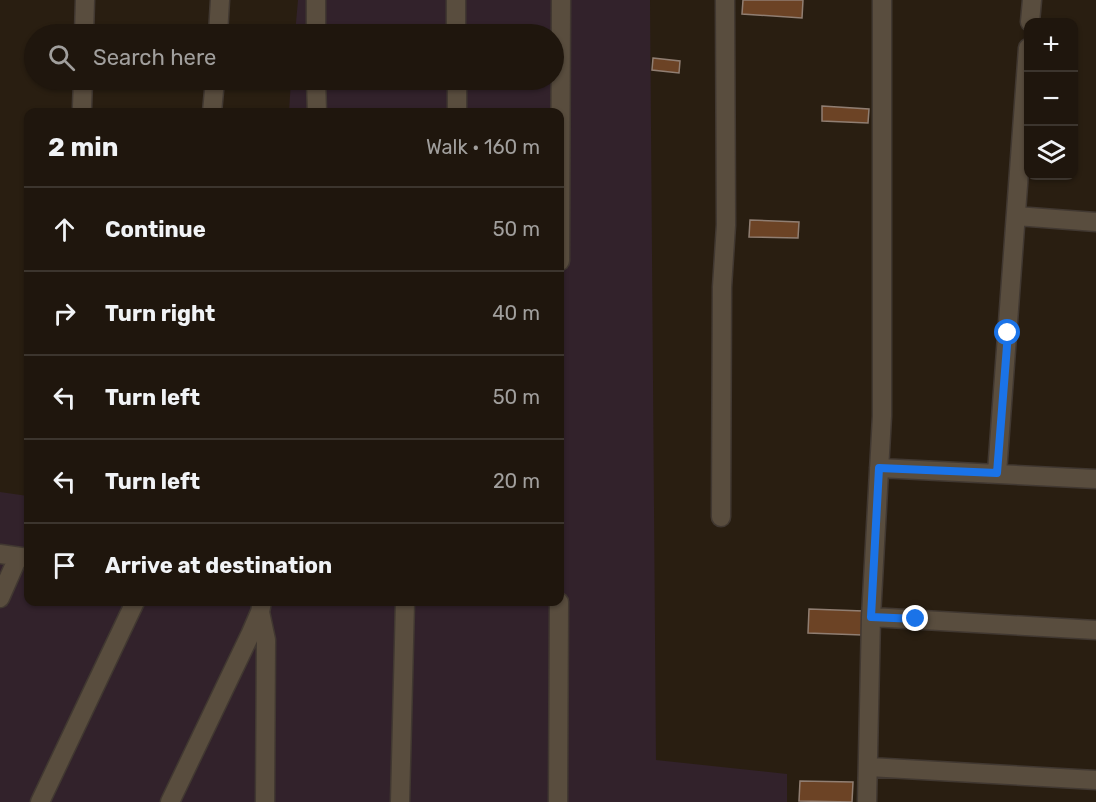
<!DOCTYPE html>
<meta charset="utf-8">
<style>
body{margin:0;font-family:Rubik,sans-serif;background:#271f16;color:#f1f3f6}
.controls{position:absolute;right:18px;top:18px;display:grid;overflow:hidden;border-radius:12px;box-shadow:0 2px 4px #0004}
.controls button{width:54px;height:54px;display:grid;place-items:center;padding:0;border:0;border-bottom:2px solid #3c352e;background:#1f160d;color:#f1f3f6;font:30px sans-serif}
.stop{position:absolute;width:18px;height:18px;margin:-14px;border:4px solid #1a73e8;border-radius:50%;background:#fff}
.stop.end{background:#1a73e8;border-color:#fff;box-shadow:0 2px 6px #0008}
.list{margin:0;padding:0;list-style:none}
h2{display:flex;justify-content:space-between;align-items:center;height:78px;margin:0;padding:0 24px;font-size:26px}
h2 small{font-size:20px;font-weight:400;color:#a19f9d}
.list li{display:grid;grid-template-columns:39px 1fr auto;gap:18px;align-items:center;box-sizing:border-box;height:84px;padding:0 24px;border-top:2px solid #3c352e}
.list b{display:block;font-size:22px;white-space:nowrap}
.list em{font-size:20px;font-style:normal;color:#a19f9d}
.icon{flex:none;width:33px;height:33px;fill:none;stroke:currentColor;stroke-width:2;stroke-linecap:round;stroke-linejoin:round}
.map{position:relative;flex:none;width:1096px;height:802px;overflow:hidden}
.search{position:absolute;background:#1f160d;box-shadow:0 2px 4px #0004;left:24px;top:24px;width:540px;height:66px;display:flex;align-items:center;gap:15px;box-sizing:border-box;padding:0 21px;border-radius:33px;color:#a19f9d;font-size:22px}
.panel{position:absolute;background:#1f160d;box-shadow:0 2px 4px #0004;left:24px;top:108px;width:540px;height:498px;border-radius:12px}
.map>svg:first-child{display:block}
.industrial{fill:#32222b}
.building{fill:#6c4325;stroke:#907e72;stroke-width:1.5}
.lines{fill:none;stroke-linecap:round;stroke-linejoin:round}
.minor-casing{stroke:#413831;stroke-width:21}
.minor{stroke:#594d3e;stroke-width:18}
.route{stroke:#1a73e8;stroke-width:8}
</style>
<div class="map">
<svg width="1096" height="802" viewBox="0 0 1096 802">
<rect width="100%" height="100%" fill="#291e11"/>
<!-- industrial -->
<path class="industrial" d="M298,0H650L656,760L787,774V802H0V492L28,496V602H560V112H289L291,80H554V34H295Z"/>
<!-- building -->
<path class="building" d="M743,0H803L802,18L742,14Z
M653,58L680,61L679,73L652,70Z
M822,106L869,109L868,123L822,121Z
M750,220L799,222L798,238L749,237Z
M809,609L863,611L862,635L808,633Z
M800,781L853,782L852,802L799,801Z"/>
<g class="lines">
<!-- minor casing -->
<g class="minor-casing">
<path id="minor" d="M316,0V34
M456,0V34
M1030,22L1032,0
M84,34L85,0
M218,34L220,0
M316,80L317,112
M457,80V112
M82,107L83,80
M212,112L215,80
M1016,216L1096,222
M560,261L561,0
M879,468L1096,479
M997,473L1028,48
M721,517L722,287L726,225L725,0
M0,554L28,558
M0,598L18,557
M260,612L266,640L265,802
M871,617L1096,630
M869,767L1096,780
M40,802L135,602
M170,802L250,635L260,612L262,602
M400,802L405,602
M558,802L559,602
M867,802L871,617L882,416V0"/>
</g>
<!-- minor -->
<use href="#minor" class="minor"/>
</g>
<g class="lines">
<!-- route -->
<path class="route" d="M916,619L871,617L879,468L997,473L1008,333"/>
</g>
</svg>
<div class="controls">
<button>+</button>
<button>−</button>
<button><svg class="icon" aria-label="layers" viewBox="0 0 24 24"><path d="M12 4l9 5-9 5-9-5zM3 14l9 5 9-5"/></svg></button>
</div>
<div class="stop" style="left:1008px;top:333px"></div>
<div class="stop end" style="left:916px;top:619px"></div>
<div class="search"><svg class="icon" aria-label="search" viewBox="0 0 24 24"><circle cx="10" cy="10" r="6"/><path d="M15 15l6 6"/></svg>Search here</div>
<section class="panel">
<h2>2 min<small>Walk · 160 m</small></h2>
<ul class="list">
<li><svg class="icon" aria-label="ahead" viewBox="0 0 24 24"><path d="M12 20V5M6 11l6-6 6 6"/></svg><div><b>Continue</b></div><em>50 m</em></li>
<li><svg class="icon" aria-label="right" viewBox="0 0 24 24"><path d="M7 20v-9h11M14 6l5 5-5 5"/></svg><div><b>Turn right</b></div><em>40 m</em></li>
<li><svg class="icon" aria-label="left" viewBox="0 0 24 24"><path d="M17 20v-9H6M10 6l-5 5 5 5"/></svg><div><b>Turn left</b></div><em>50 m</em></li>
<li><svg class="icon" aria-label="left" viewBox="0 0 24 24"><path d="M17 20v-9H6M10 6l-5 5 5 5"/></svg><div><b>Turn left</b></div><em>20 m</em></li>
<li><svg class="icon" aria-label="arrive" viewBox="0 0 24 24"><path d="M6 21V4h12l-3 4 3 4H6"/></svg><div><b>Arrive at destination</b></div></li>
</ul>
</section>
</div>
